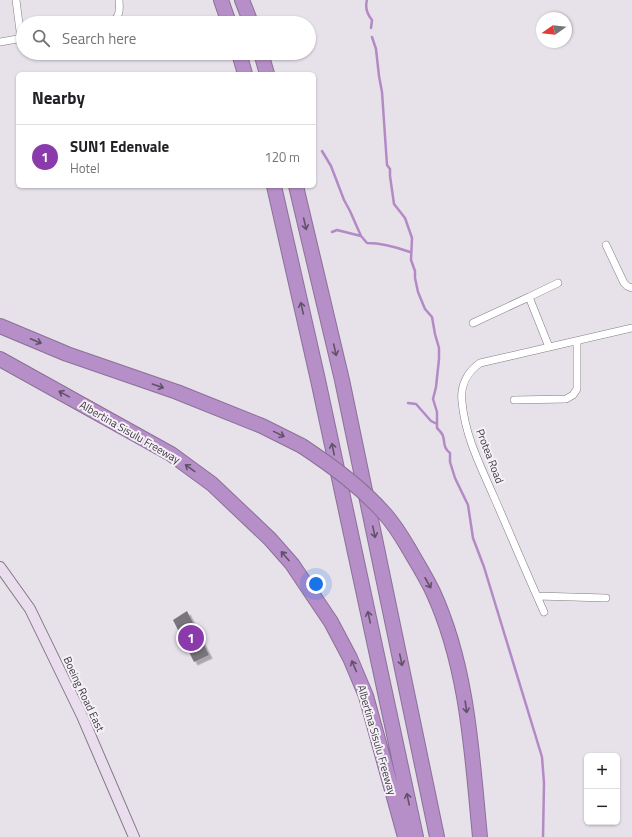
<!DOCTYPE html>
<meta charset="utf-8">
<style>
body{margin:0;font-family:"Titillium Web",sans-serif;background:#f2f2f2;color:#202124}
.controls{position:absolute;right:12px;bottom:12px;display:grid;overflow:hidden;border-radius:6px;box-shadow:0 1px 3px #0004}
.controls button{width:36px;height:36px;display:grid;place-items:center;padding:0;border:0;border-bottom:1px solid #e0e0e0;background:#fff;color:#202124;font:20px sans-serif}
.compass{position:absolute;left:536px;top:12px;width:36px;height:36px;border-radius:50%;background:#fff;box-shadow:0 1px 3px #0004;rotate:256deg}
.you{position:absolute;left:316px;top:584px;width:14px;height:14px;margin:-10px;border:3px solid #fff;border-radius:50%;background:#1a73e8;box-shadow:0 0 0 6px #1a73e833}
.badge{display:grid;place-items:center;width:26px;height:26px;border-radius:50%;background:#8a3aaa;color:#fff;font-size:13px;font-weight:700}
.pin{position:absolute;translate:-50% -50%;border:2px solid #fff;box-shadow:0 1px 4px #0006}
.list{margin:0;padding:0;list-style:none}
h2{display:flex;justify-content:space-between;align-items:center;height:52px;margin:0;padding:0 16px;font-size:17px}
h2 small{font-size:13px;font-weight:400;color:#757577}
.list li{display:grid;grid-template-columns:26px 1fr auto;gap:12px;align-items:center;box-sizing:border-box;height:64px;padding:0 16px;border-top:1px solid #e0e0e0}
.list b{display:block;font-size:15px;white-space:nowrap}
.list p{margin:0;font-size:13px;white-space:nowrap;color:#757577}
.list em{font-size:13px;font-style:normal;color:#757577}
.icon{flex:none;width:22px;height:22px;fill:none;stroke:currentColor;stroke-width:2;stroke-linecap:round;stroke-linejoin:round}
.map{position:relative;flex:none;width:632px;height:837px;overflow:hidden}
.search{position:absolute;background:#fff;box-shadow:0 1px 3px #0004;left:16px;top:16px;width:300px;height:44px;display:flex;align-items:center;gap:10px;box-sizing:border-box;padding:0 14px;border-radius:22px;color:#757577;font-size:15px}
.panel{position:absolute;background:#fff;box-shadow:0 1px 3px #0004;left:16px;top:72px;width:300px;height:116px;border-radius:6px}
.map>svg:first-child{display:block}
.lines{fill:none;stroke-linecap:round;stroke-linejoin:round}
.stream{stroke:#b38ac5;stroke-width:2.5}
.building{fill:#7a757c;filter:url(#shadow)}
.street-casing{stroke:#807b83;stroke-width:8}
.secondary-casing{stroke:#807b83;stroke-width:12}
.highway-casing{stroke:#8b7197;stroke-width:16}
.street{stroke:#fff;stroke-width:7}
.secondary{stroke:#e9ddee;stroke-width:10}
.highway{stroke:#b68ec8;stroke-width:14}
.highway-bridge-casing{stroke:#8b7197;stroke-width:16;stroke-linecap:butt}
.highway-bridge{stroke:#b68ec8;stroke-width:14}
.oneway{stroke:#615367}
.labels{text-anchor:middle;stroke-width:4;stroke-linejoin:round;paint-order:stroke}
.street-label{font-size:11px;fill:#3c3a3d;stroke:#f5eff7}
</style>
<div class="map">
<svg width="632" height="837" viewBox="0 0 632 837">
<defs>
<filter id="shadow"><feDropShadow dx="3.5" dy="3.5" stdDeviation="0" flood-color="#0004"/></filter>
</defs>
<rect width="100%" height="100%" fill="#e7e2ea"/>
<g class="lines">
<!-- stream -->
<path class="stream" d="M367,0C365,7 367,14 372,20L371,28
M372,37L376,49L379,76L382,92L387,165L390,169V176L394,204L405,218L412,238L411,260L415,271V278L418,292L425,309L432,317L435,334L439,348V359L436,387L433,399L437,412V428C439,430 442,433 443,436C445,443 443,448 450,453V462L455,478L468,505L473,538L484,567L542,757L544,783L543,837
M322,151L331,166L344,200L350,211L361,236L367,243C382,243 396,247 410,252
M332,232L337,230L361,236
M408,403L416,404L431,421L437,424"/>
</g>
<!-- building -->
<path class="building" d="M187,611L209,655L194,662L173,620Z"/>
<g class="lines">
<!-- street casing -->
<g class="street-casing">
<path id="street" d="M16,0L21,39
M110,23C120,18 120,10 119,0
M0,42L23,38
M606,245L624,283L627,286L632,288
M529,297L558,283
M473,323L529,297L549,347
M514,400L566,399L573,395L577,389V341
M537,596L606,598
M544,612C527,574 511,536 494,497C481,467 465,436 462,402C460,386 467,372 480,363L632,328"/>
</g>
<!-- secondary casing -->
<g class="secondary-casing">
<path id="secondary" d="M0,567L30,609L82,716L134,837"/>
</g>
<!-- highway casing -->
<g class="highway-casing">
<path id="highway" d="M221,0L229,23
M242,0L251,23
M239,53L245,74
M261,53L267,74
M274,186L318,380L416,837
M296,186L342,380L437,837
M0,326L67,354L177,392L262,426L302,446
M0,359L171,454L212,484L270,539L292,564L331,622L350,658L366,696L405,837
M409,549C417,563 426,577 433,592C468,668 472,755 480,837"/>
</g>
<!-- street -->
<use href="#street" class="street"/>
<!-- secondary -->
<use href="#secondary" class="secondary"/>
<!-- highway -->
<use href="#highway" class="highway"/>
<!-- highway-bridge casing -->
<g class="highway-bridge-casing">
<path id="highway-bridge" d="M302,446C332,466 361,487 385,514C394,524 402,537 409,549"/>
</g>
<!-- highway-bridge -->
<use href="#highway-bridge" class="highway-bridge"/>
</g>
<!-- one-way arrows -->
<defs><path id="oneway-shaft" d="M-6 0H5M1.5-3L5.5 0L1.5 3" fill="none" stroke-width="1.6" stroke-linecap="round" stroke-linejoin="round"/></defs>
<g class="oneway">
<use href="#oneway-shaft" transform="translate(305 224) rotate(77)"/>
<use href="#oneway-shaft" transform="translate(302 308) rotate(-103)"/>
<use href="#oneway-shaft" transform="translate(36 341) rotate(23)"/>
<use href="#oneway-shaft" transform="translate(335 350) rotate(77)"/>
<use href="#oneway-shaft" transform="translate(158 386) rotate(19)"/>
<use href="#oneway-shaft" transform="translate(64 394) rotate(-151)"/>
<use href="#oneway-shaft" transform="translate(279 434) rotate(26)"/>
<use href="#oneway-shaft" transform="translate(333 449) rotate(-102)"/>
<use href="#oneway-shaft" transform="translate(190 468) rotate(-144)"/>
<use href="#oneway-shaft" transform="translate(374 532) rotate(78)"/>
<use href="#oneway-shaft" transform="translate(285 556) rotate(-131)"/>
<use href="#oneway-shaft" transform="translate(428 583) rotate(61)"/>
<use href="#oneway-shaft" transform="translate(369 617) rotate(-102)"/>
<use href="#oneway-shaft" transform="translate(401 660) rotate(78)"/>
<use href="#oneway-shaft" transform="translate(354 666) rotate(-113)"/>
<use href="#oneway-shaft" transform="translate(466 707) rotate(82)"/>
<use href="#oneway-shaft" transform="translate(408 799) rotate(-102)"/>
</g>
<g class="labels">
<!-- street labels -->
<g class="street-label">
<text transform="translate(130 432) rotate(30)" y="4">Albertina Sisulu Freeway</text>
<text transform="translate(490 456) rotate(69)" y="4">Protea Road</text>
<text transform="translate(84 694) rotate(65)" y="4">Boeing Road East</text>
<text transform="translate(377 740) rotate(74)" y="4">Albertina Sisulu Freeway</text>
</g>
</g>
</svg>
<div class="controls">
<button>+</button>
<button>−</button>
</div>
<svg class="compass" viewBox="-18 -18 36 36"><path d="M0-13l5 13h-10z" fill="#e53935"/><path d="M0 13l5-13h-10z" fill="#757577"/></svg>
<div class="you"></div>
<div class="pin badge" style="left:191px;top:638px">1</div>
<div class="search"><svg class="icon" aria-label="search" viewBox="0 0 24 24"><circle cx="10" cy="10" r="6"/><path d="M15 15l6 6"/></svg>Search here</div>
<section class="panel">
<h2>Nearby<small></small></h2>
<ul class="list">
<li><span class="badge">1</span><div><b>SUN1 Edenvale</b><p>Hotel</p></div><em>120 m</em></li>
</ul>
</section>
</div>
